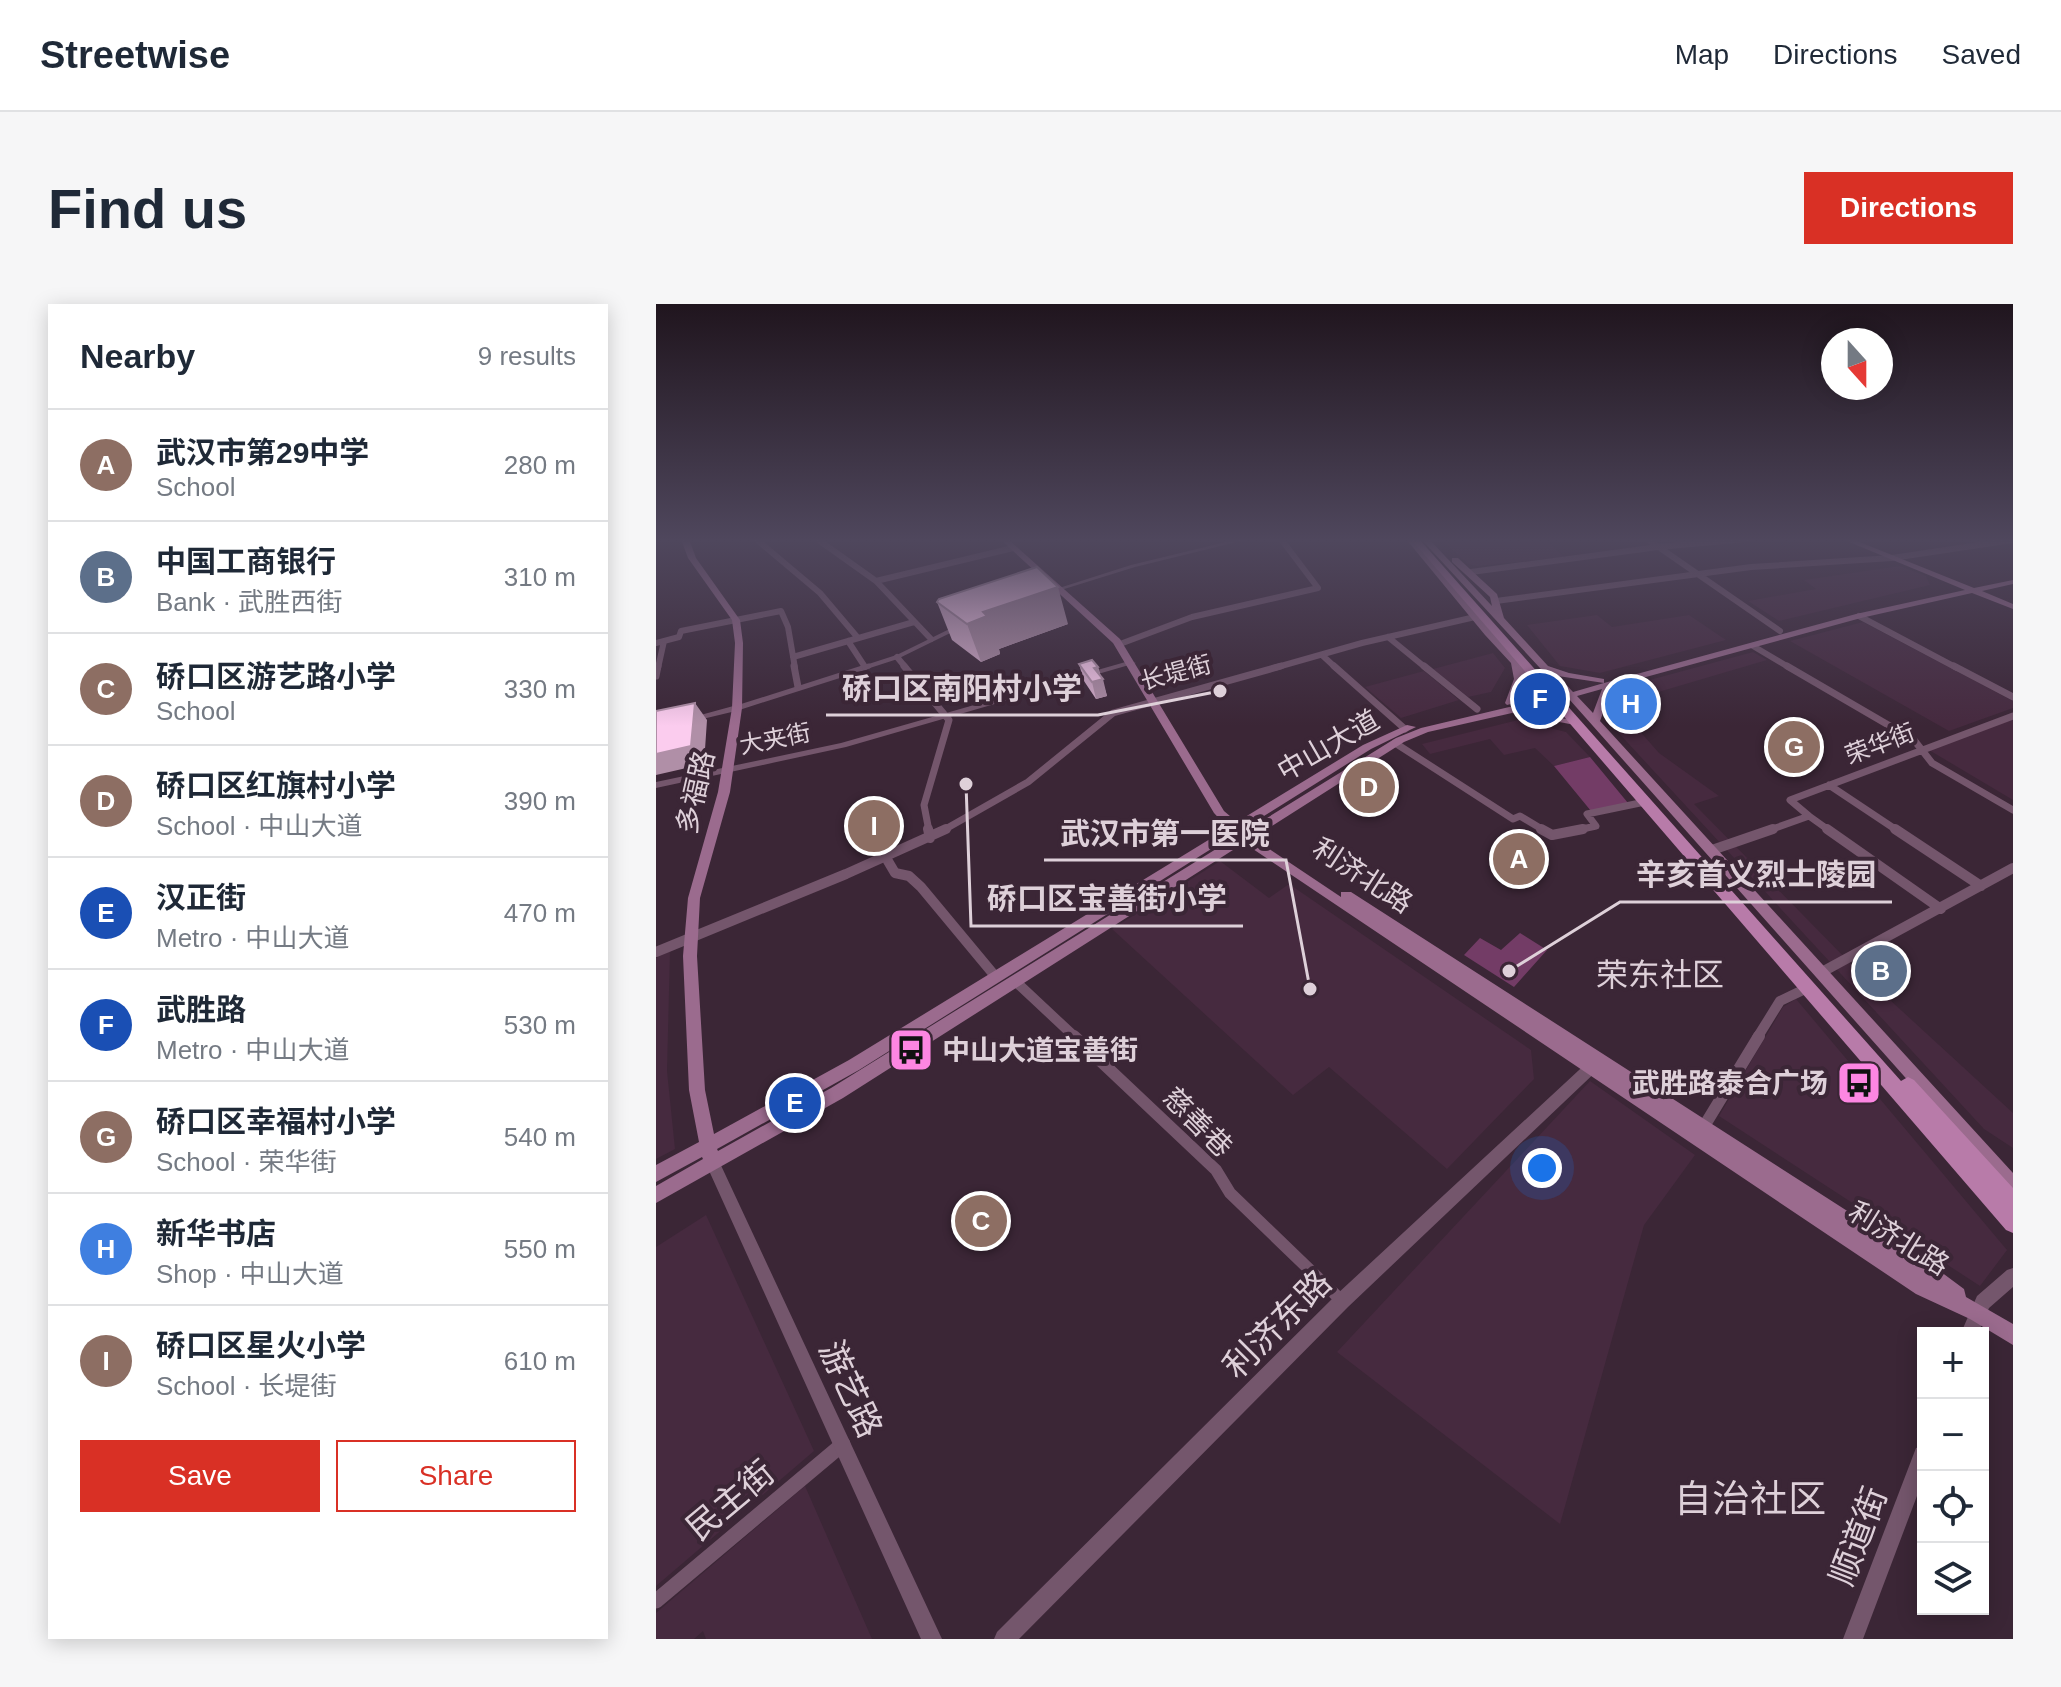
<!DOCTYPE html>
<meta charset="utf-8">
<style>
body{margin:0;font-family:Arial,"Noto Sans SC",sans-serif;background:#f6f6f7;color:#1f2937}
.controls{position:absolute;right:24px;bottom:24px;display:grid;overflow:hidden;border-radius:0px;box-shadow:0 4px 20px #0003}
.controls button{width:72px;height:72px;display:grid;place-items:center;padding:0;border:0;border-bottom:2px solid #e0e1e3;background:#fff;color:#1f2937;font:40px sans-serif}
.compass{position:absolute;left:1165px;top:24px;width:72px;height:72px;border-radius:50%;background:#fff;box-shadow:0 4px 20px #0003;rotate:159deg}
.you{position:absolute;left:886px;top:864px;width:28px;height:28px;margin:-20px;border:6px solid #fff;border-radius:50%;background:#1a73e8;box-shadow:0 0 0 12px #1a73e833}
.badge{display:grid;place-items:center;width:52px;height:52px;border-radius:50%;background:#d93025;color:#fff;font-size:26px;font-weight:700}
.pin{position:absolute;translate:-50% -50%;border:4px solid #fff;box-shadow:0 2px 8px #0006}
.list{margin:0;padding:0;list-style:none}
h2{display:flex;justify-content:space-between;align-items:center;height:104px;margin:0;padding:0 32px;font-size:34px}
h2 small{font-size:26px;font-weight:400;color:#747a83}
.list li{display:grid;grid-template-columns:52px 1fr auto;gap:24px;align-items:center;box-sizing:border-box;height:112px;padding:0 32px;border-top:2px solid #e0e1e3}
.list b{display:block;font-size:30px;white-space:nowrap}
.list p{margin:0;font-size:26px;white-space:nowrap;color:#747a83}
.list em{font-size:26px;font-style:normal;color:#747a83}
.actions{display:flex;gap:16px;padding:24px 32px}
.actions a{flex:1;padding:18px 0;border:2px solid #d93025;border-radius:0px;text-align:center;font-size:28px;color:#d93025}
.actions .main{background:#d93025;color:#fff}
.icon{flex:none;width:44px;height:44px;fill:none;stroke:currentColor;stroke-width:2;stroke-linecap:round;stroke-linejoin:round}
.map{position:relative;flex:none;width:1357px;height:1335px;overflow:hidden;border-radius:0px}
header{display:flex;align-items:center;gap:48px;box-sizing:border-box;height:112px;padding:0 40px;background:#fff;border-bottom:2px solid #e0e1e3}
header strong{font-size:38px}
nav{display:flex;gap:44px;margin-inline-start:auto;font-size:28px}
.intro{display:flex;align-items:center;justify-content:space-between;box-sizing:border-box;height:192px;padding:0 48px}
h1{margin:0;font-size:56px}
.button{padding:20px 36px;border-radius:0px;background:#d93025;color:#fff;font-size:28px;font-weight:700}
main{display:flex;gap:48px;padding:0 48px}
aside{flex:1;background:#fff;border-radius:0px;box-shadow:0 4px 20px #0003}
.map>svg:first-child{display:block}
.built{fill:#462a3f}
.green{fill:#733c66}
.lines{fill:none;stroke-linecap:round;stroke-linejoin:round}
.pedestrian-far1{stroke:#74566c;stroke-width:4}
.pedestrian{stroke:#74566c;stroke-width:5}
.minor-far4{stroke:#74566c;stroke-width:6}
.minor-far3{stroke:#74566c;stroke-width:7}
.minor-far2{stroke:#74566c;stroke-width:10}
.minor-far1{stroke:#74566c;stroke-width:12}
.minor{stroke:#74566c;stroke-width:15}
.tertiary{fill:#74566c;fill-rule:evenodd}
.secondary{fill:#9b6b8e;fill-rule:evenodd}
.primary{fill:#b87ba9;fill-rule:evenodd}
.wall{fill:#d8afcd}
.shaded-wall{fill:#b08fa7}
.building{fill:#fbccee;stroke:#b08fa7;stroke-width:2}
.labels{text-anchor:middle;stroke-width:8;stroke-linejoin:round;paint-order:stroke}
.far-street-label{font-size:24px;fill:#ded0d9;stroke:#3b2636}
.street-label{font-size:28px;fill:#ded0d9;stroke:#3b2636}
.poi-label{font-size:28px;font-weight:bold;fill:#ded0d9;stroke:#3b2636;text-anchor:start}
.quarter-label{font-size:32px;fill:#ded0d9;stroke:#3b2636}
.near-street-label{font-size:34px;fill:#ded0d9;stroke:#3b2636}
.near-quarter-label{font-size:38px;fill:#ded0d9;stroke:#3b2636}
.leader{fill:none;stroke:#ded0d9;stroke-width:3}
.callout-dot{fill:#ded0d9;stroke:#3b2636;stroke-width:3}
.callout-label{font-size:30px;text-anchor:middle;font-weight:bold;fill:#ded0d9;stroke:#3b2636;stroke-width:8;stroke-linejoin:round;paint-order:stroke}
</style>
<header>
<strong>Streetwise</strong>
<nav><a>Map</a><a>Directions</a><a>Saved</a></nav>
</header>
<div class="intro"><h1>Find us</h1><a class="button">Directions</a></div>
<main>
<aside>
<h2>Nearby<small>9 results</small></h2>
<ul class="list">
<li><span class="badge" style="background:#8d6e63">A</span><div><b>武汉市第29中学</b><p>School</p></div><em>280 m</em></li>
<li><span class="badge" style="background:#5c6f8a">B</span><div><b>中国工商银行</b><p>Bank · 武胜西街</p></div><em>310 m</em></li>
<li><span class="badge" style="background:#8d6e63">C</span><div><b>硚口区游艺路小学</b><p>School</p></div><em>330 m</em></li>
<li><span class="badge" style="background:#8d6e63">D</span><div><b>硚口区红旗村小学</b><p>School · 中山大道</p></div><em>390 m</em></li>
<li><span class="badge" style="background:#1a4fb4">E</span><div><b>汉正街</b><p>Metro · 中山大道</p></div><em>470 m</em></li>
<li><span class="badge" style="background:#1a4fb4">F</span><div><b>武胜路</b><p>Metro · 中山大道</p></div><em>530 m</em></li>
<li><span class="badge" style="background:#8d6e63">G</span><div><b>硚口区幸福村小学</b><p>School · 荣华街</p></div><em>540 m</em></li>
<li><span class="badge" style="background:#3f7fe0">H</span><div><b>新华书店</b><p>Shop · 中山大道</p></div><em>550 m</em></li>
<li><span class="badge" style="background:#8d6e63">I</span><div><b>硚口区星火小学</b><p>School · 长堤街</p></div><em>610 m</em></li>
</ul>
<div class="actions"><a class="main">Save</a><a>Share</a></div>
</aside>
<div class="map">
<svg width="1357" height="1335" viewBox="0 0 1357 1335">
<rect width="100%" height="100%" fill="#3b2636"/>
<!-- built -->
<path class="built" d="M785,235H889L908,253L821,262L812,260Z
M1244,262L1270,272L1274,281L1123,317L1092,297L1160,285L1148,276Z
M941,311L956,323L1033,311L1070,336L944,369L904,362L871,321Z
M1207,318L1357,397V404L1293,427L1134,337Z
M1097,348L1111,356L999,389L981,424L1003,449L1063,492L1038,500L1197,662L1357,809V844L1328,825L959,425L975,381Z
M837,349L849,364L835,388L812,393L777,365Z
M768,367L803,396L745,414L709,383Z
M1357,415V496L1273,446Z
M862,416L910,428L934,453L898,462L879,444L848,451L834,435L774,450L766,440Z
M564,557L613,594L633,580L875,746L878,775L791,865L673,763L637,791L456,625Z
M14,647L11,767L19,845L0,855V654Z
M1140,695L1351,946L1324,982L1063,812L1127,703Z
M934,777L1039,851L988,921L904,1220L681,1048Z
M50,911L158,1147L0,1282V943Z
M149,1182L216,1335H50L47,1327L38,1335H0V1309Z"/>
<!-- green -->
<path class="green" d="M934,453L972,499L935,507L898,462Z
M864,629L891,646L858,683L808,651L824,634L845,646Z"/>
<g class="lines">
<!-- pedestrian-far1 -->
<path class="pedestrian-far1" d="M207,364L241,353L300,324"/>
<!-- pedestrian -->
<path class="pedestrian" d="M81,404L213,362"/>
<!-- minor-far4 -->
<path class="minor-far4" d="M100,235L164,289L202,334
M161,235L220,277L275,335
M991,235L1124,327
M815,268L1002,243L1090,235
M220,277L357,244
M840,297L1095,263L1236,254L1357,236
M1203,312L1301,364
M732,333L770,364
M192,337L209,363
M0,339L23,333L25,327L125,307L132,323L139,364
M464,340L536,313L662,284L625,235
M1097,342L1134,364
M666,351L680,364
M137,353L258,318
M241,353L250,364
M2,364L8,337
M618,364L706,339L819,313"/>
<!-- minor-far3 -->
<path class="minor-far3" d="M138,362L142,383
M248,362L293,416L268,501L273,527
M678,362L749,425
M768,362L821,405
M1131,362L1258,436L1276,459L1357,506
M1298,362L1357,393
M0,372L2,362
M739,439L857,515L864,512L889,527
M1173,481L1242,527
M1153,512L1174,527
M286,527L372,478L457,409L625,362
M917,527L940,522L931,510L984,499
M1111,527L1153,512L1134,496L1357,412"/>
<!-- minor-far2 -->
<path class="minor-far2" d="M272,525L274,534
M885,525L896,531L927,525
M1171,525L1285,605
M1239,525L1325,582
M1056,546L1117,525
M229,552L239,569L253,572L265,583L339,672
M0,648L190,570L290,525
M1166,668L1357,564
M359,677L420,734
M1101,734L1124,697L1147,686"/>
<!-- minor-far1 -->
<path class="minor-far1" d="M418,732L560,866L574,889L686,997
M1047,824L1103,732"/>
<!-- minor -->
<path class="minor" d="M0,1297L187,1140"/>
<!-- tertiary -->
<path class="tertiary" d="M582,235H593L479,263L405,286L400,285L475,261Z
M473,357L480,359L190,443L0,484V478L185,439Z
M81,401L84,402V406L34,418L30,415Z
M941,752L946,754L948,758L946,762L692,1003L363,1335H338L341,1328L680,991L936,754Z
M57,853L62,855L286,1335H265L50,860L52,855Z
M1357,964V983L1333,1004L1322,1029H1305L1321,992L1351,966Z
M1267,1142V1176L1207,1335H1187L1260,1144Z"/>
<!-- secondary -->
<path class="secondary" d="M25,235H33L40,254L84,316L87,339L86,404L74,488L44,594L41,652L49,786L58,830L193,756L572,524L558,509L457,339L344,235H352L464,335L568,507L581,518L707,441L751,421L760,423L715,445L587,525L590,527L740,434L765,424L908,390L765,235H773L836,302L834,293L796,258V254H802L841,290L848,314L892,362L913,369L948,375V379L1200,310L1309,286L1186,235H1196L1318,284L1357,276V280L1326,287L1357,300V305L1316,289L1205,314L957,382L944,417L1357,869V890L1351,888L913,395L870,406L919,417V421L856,409L772,428L748,438L597,534L685,593V588H695L1277,962L1308,985L1310,993L1357,1020V1041L1314,1015L1260,990L588,539L187,794L0,899V882L47,855L46,853L0,878V861L43,838L33,786L27,652L32,594L62,488L76,404L79,339L76,316L32,254ZM902,372L948,379L917,388ZM946,385L937,409L921,392ZM579,530L581,532L175,784L62,847L61,845L203,766Z
M750,235H758L835,327L884,379V383H878L867,372L866,384L859,399L851,401L849,399L858,375L855,359L829,331Z"/>
<!-- primary -->
<path class="primary" d="M755,235H763L1245,777L1252,773L1258,776L1357,884V929L1350,926Z"/>
</g>
<!-- wall -->
<path class="wall" d="M281,298L412,320L343,345L344,350L325,358L296,336Z
M423,360L442,363L451,392L440,395L428,377Z"/>
<!-- shaded-wall -->
<path class="shaded-wall" d="M402,283L412,320L343,345L344,350L325,358L311,320L327,308Z
M442,363L445,375H447L451,392L440,395L436,378L438,364Z
M39,399L51,416L48,460L0,471V450Z"/>
<!-- building -->
<path class="building" d="M381,263L402,283L327,308L331,312L311,320L281,298L283,295Z
M436,356L442,363L438,364L447,375L436,378L423,360Z
M39,399L35,442L0,450V407Z"/>
<!-- sky -->
<linearGradient id="sky" x2="0" y2="1"><stop stop-color="#20151e"/><stop offset="0.56" stop-color="#4f475d"/><stop offset="1" stop-color="#4f475d" stop-opacity="0"/></linearGradient>
<rect width="1357" height="422" fill="url(#sky)"/>
<!-- icons -->
<defs>
<g id="bus-square" transform="scale(2.3)"><rect x="-9" y="-9" width="18" height="18" rx="4" fill="#fd86e2" stroke="#3b2636"/><path d="M-5-6H5V4H4V6H2V4H-2V6H-4V4H-5ZM-3.5-4V0h7V-4ZM-3.5 1.2v1.5H-2V1.2ZM2 1.2v1.5H3.5V1.2Z" fill="#111"/></g>
</defs>
<g fill-rule="evenodd">
<use href="#bus-square" x="255" y="746"/>
<use href="#bus-square" x="1203" y="779"/>
</g>
<g class="labels">
<!-- far-street labels -->
<g class="far-street-label">
<text transform="translate(520 369) rotate(-15)" y="8">长堤街</text>
<text transform="translate(119 435) rotate(-11)" y="8">大夹街</text>
<text transform="translate(1224 440) rotate(-21)" y="8">荣华街</text>
</g>
<!-- street labels -->
<g class="street-label">
<text transform="translate(672 441) rotate(-30)" y="10">中山大道</text>
<text transform="translate(39 488) rotate(-77)" y="10">多福路</text>
<text transform="translate(707 571) rotate(33)" y="10">利济北路</text>
<text transform="translate(542 818) rotate(45)" y="10">慈善巷</text>
<text transform="translate(1243 934) rotate(32)" y="10">利济北路</text>
</g>
<!-- poi labels -->
<g class="poi-label">
<text x="286" y="756">中山大道宝善街</text>
<text x="1172" y="789" text-anchor="end">武胜路泰合广场</text>
</g>
<!-- quarter labels -->
<g class="quarter-label">
<text x="1004" y="682">荣东社区</text>
</g>
<!-- near-street labels -->
<g class="near-street-label">
<text transform="translate(621 1020) rotate(-45)" y="12">利济东路</text>
<text transform="translate(195 1085) rotate(65)" y="12">游艺路</text>
<text transform="translate(74 1196) rotate(-40)" y="12">民主街</text>
<text transform="translate(1202 1232) rotate(-69)" y="12">顺道街</text>
</g>
<!-- near-quarter labels -->
<g class="near-quarter-label">
<text x="1094" y="1208">自治社区</text>
</g>
</g>
<!-- callouts -->
<path class="leader" d="M564 387L442 411H170M654 685L630 556H388M853 667L964 598H1236M310 480L315 622H587"/>
<g class="callout-dot">
<circle cx="564" cy="387" r="8"/>
<circle cx="654" cy="685" r="8"/>
<circle cx="853" cy="667" r="8"/>
<circle cx="310" cy="480" r="8"/>
</g>
<g class="callout-label">
<text x="306" y="395">硚口区南阳村小学</text>
<text x="509" y="540">武汉市第一医院</text>
<text x="1100" y="581">辛亥首义烈士陵园</text>
<text x="451" y="605">硚口区宝善街小学</text>
</g>
</svg>
<div class="controls">
<button>+</button>
<button>−</button>
<button><svg class="icon" aria-label="locate" viewBox="0 0 24 24"><circle cx="12" cy="12" r="6"/><path d="M12 2v4M12 18v4M2 12h4M18 12h4"/></svg></button>
<button><svg class="icon" aria-label="layers" viewBox="0 0 24 24"><path d="M12 4l9 5-9 5-9-5zM3 14l9 5 9-5"/></svg></button>
</div>
<svg class="compass" viewBox="-18 -18 36 36"><path d="M0-13l5 13h-10z" fill="#e53935"/><path d="M0 13l5-13h-10z" fill="#747a83"/></svg>
<div class="you"></div>
<div class="pin badge" style="left:863px;top:555px;background:#8d6e63">A</div>
<div class="pin badge" style="left:1225px;top:667px;background:#5c6f8a">B</div>
<div class="pin badge" style="left:325px;top:917px;background:#8d6e63">C</div>
<div class="pin badge" style="left:713px;top:483px;background:#8d6e63">D</div>
<div class="pin badge" style="left:139px;top:799px;background:#1a4fb4">E</div>
<div class="pin badge" style="left:884px;top:395px;background:#1a4fb4">F</div>
<div class="pin badge" style="left:1138px;top:443px;background:#8d6e63">G</div>
<div class="pin badge" style="left:975px;top:400px;background:#3f7fe0">H</div>
<div class="pin badge" style="left:218px;top:522px;background:#8d6e63">I</div>
</div>
</main>
